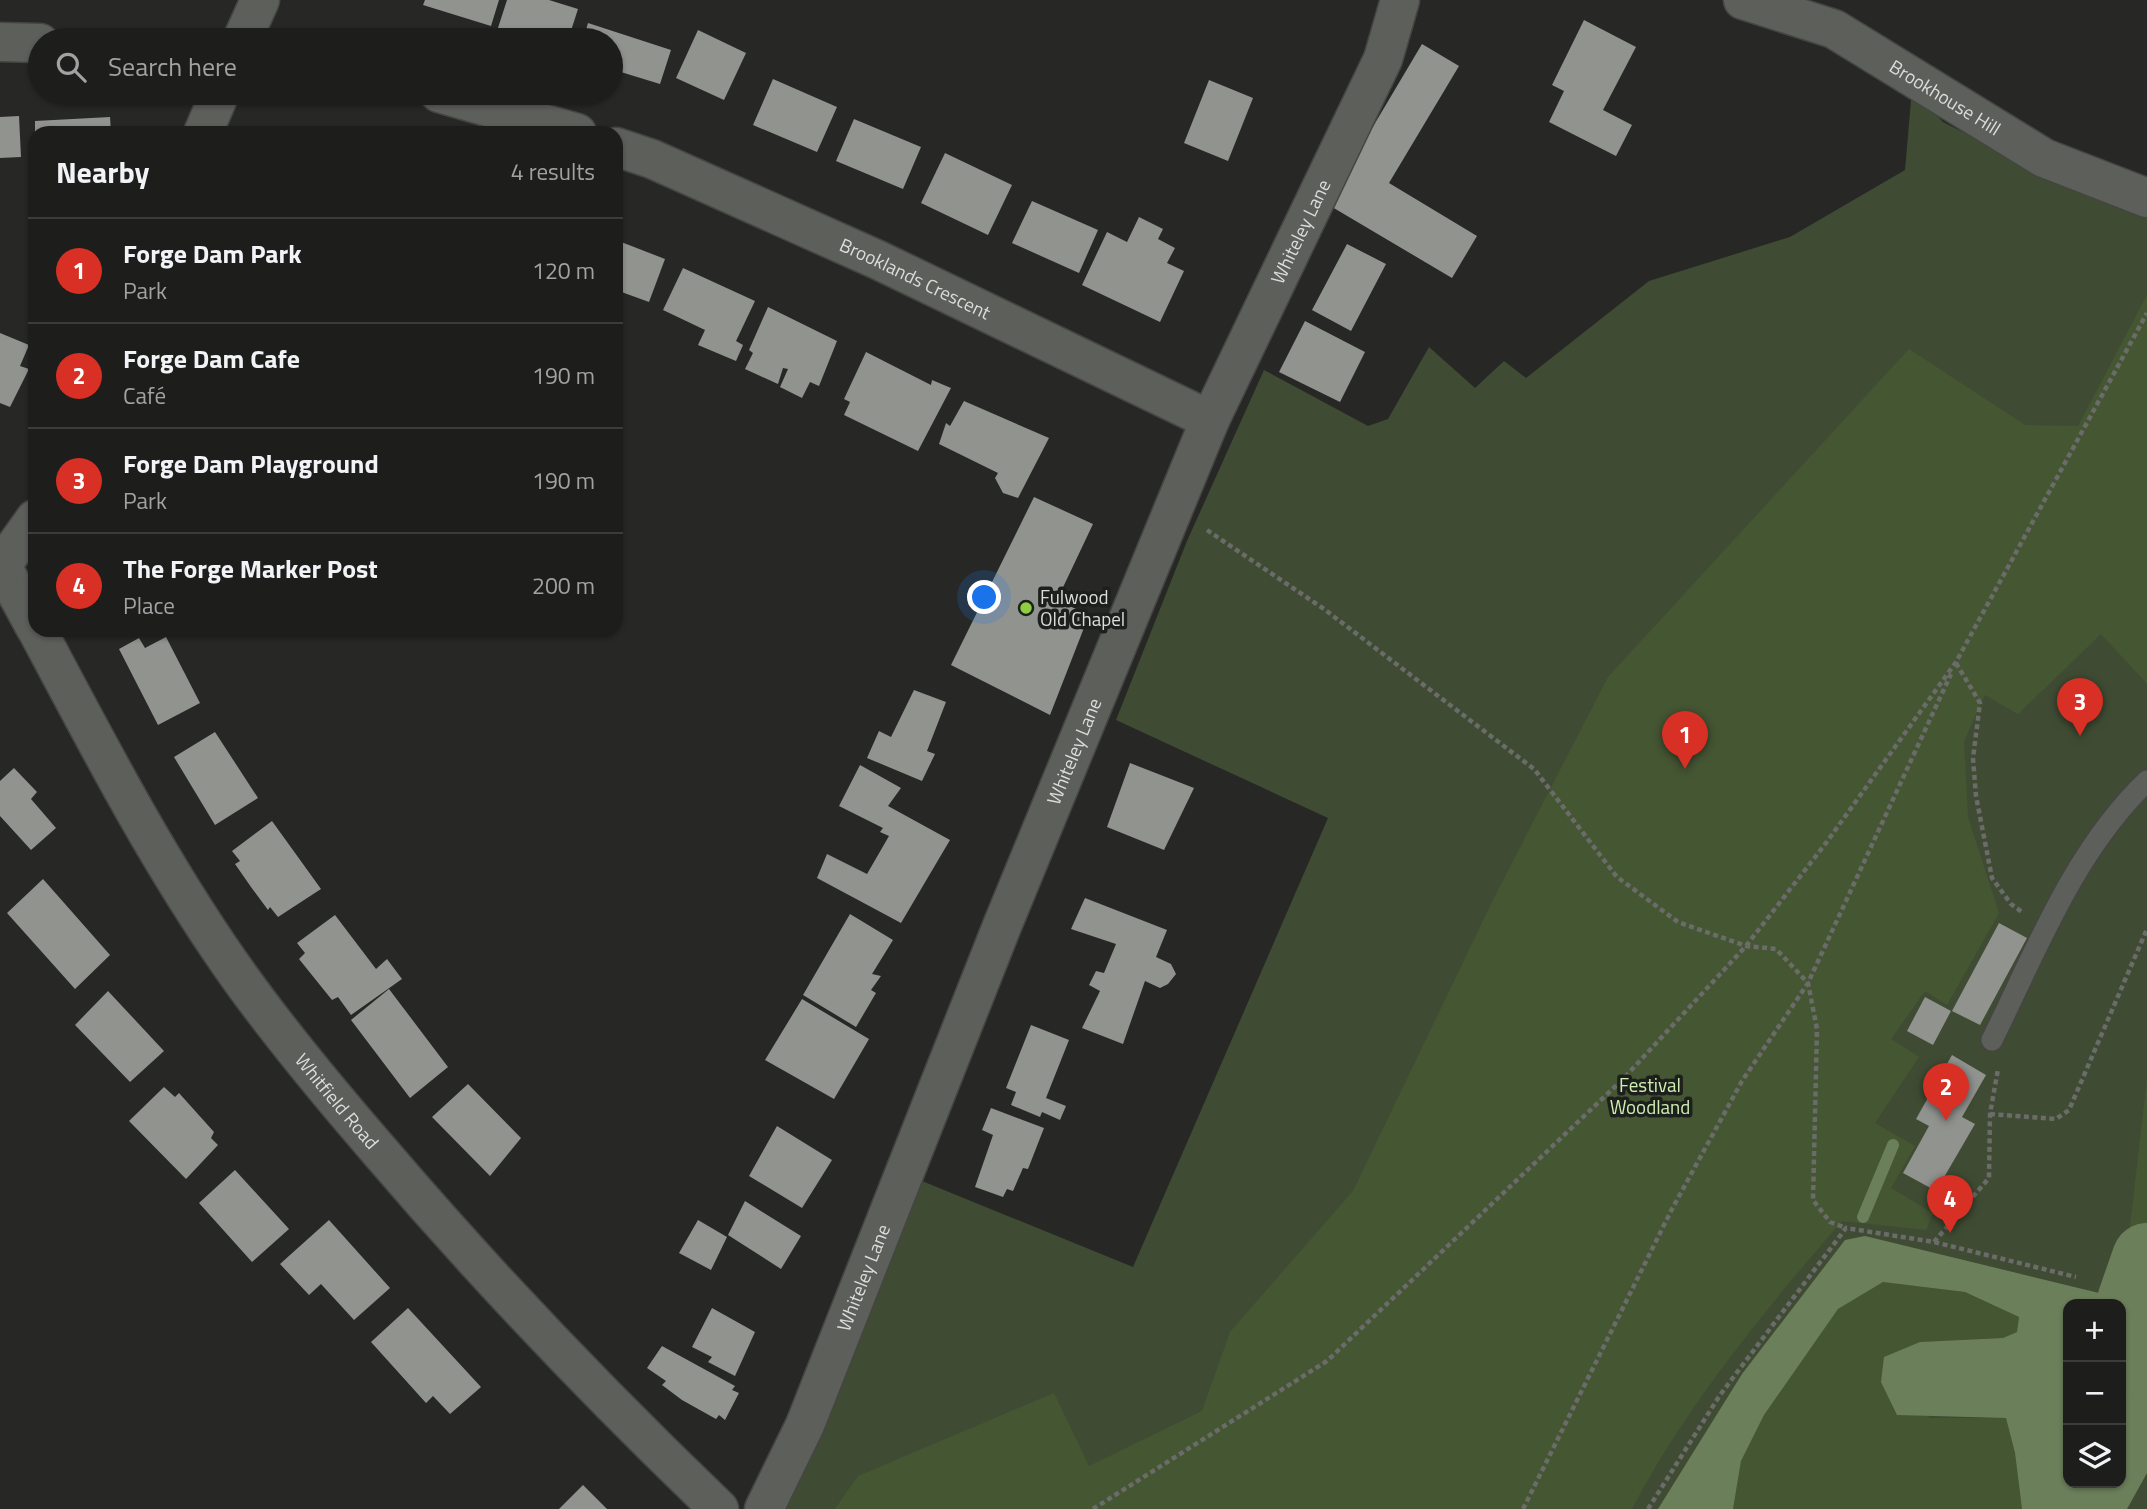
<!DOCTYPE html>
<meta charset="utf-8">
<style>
body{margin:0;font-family:"Titillium Web",sans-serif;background:#2a2b29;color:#f1f3f6}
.controls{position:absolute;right:21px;bottom:21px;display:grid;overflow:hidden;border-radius:14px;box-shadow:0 2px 5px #0004}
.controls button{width:63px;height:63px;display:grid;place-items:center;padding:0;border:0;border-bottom:2px solid #3b3c3b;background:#1d1e1c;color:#f1f3f6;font:35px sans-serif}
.you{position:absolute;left:985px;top:598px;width:24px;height:24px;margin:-18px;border:5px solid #fff;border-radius:50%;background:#1a73e8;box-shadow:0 0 0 10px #1a73e833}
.badge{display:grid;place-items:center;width:46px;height:46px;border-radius:50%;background:#d93025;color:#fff;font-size:23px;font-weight:700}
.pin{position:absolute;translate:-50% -58px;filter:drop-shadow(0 2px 4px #0008)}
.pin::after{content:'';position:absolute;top:37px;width:24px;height:21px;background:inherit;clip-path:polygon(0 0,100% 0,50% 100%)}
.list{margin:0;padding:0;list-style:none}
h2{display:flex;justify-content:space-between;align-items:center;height:91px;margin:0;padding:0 28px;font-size:30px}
h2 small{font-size:23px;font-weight:400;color:#a0a2a3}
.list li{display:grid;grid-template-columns:46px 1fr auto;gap:21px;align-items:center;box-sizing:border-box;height:105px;padding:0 28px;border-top:2px solid #3b3c3b}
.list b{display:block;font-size:26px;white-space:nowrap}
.list p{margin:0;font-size:23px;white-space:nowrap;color:#a0a2a3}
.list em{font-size:23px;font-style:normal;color:#a0a2a3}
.icon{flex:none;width:38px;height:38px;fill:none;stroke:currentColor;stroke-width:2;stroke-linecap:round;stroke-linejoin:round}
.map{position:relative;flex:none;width:2147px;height:1509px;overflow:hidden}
.search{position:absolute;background:#1d1e1c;box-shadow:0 2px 5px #0004;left:28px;top:28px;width:595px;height:77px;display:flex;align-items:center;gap:18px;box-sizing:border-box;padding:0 24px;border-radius:38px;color:#a0a2a3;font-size:26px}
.panel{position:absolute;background:#1d1e1c;box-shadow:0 2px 5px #0004;left:28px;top:126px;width:595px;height:511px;border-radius:21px}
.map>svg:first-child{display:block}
.green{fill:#3f4c33;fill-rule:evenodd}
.forest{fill:#455633}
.water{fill:#6c7f5b;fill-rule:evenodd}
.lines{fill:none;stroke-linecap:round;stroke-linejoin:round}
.stream{stroke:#6c7f5b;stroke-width:12}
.river{stroke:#6c7f5b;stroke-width:70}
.building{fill:#91938f}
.service-casing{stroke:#454643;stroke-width:24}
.minor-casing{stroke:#454643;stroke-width:41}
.tertiary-casing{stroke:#454643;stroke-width:41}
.path{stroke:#6b6c69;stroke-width:4.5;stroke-dasharray:5 3.5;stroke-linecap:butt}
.service{stroke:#5d5f5b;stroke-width:21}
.minor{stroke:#5d5f5b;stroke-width:38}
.tertiary{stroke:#5d5f5b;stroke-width:38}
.poi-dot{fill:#8fcd41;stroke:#1d1f1c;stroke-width:2.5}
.labels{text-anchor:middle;stroke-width:7;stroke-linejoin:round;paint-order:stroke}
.street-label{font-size:19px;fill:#dcdddb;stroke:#1d1f1c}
.poi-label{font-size:19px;fill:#dcdddb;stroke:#1d1f1c;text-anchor:start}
.park-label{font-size:19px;fill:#cfefb1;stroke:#1d1f1c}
</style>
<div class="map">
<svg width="2147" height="1509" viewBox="0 0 2147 1509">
<rect width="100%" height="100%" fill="#272825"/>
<!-- green -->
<path class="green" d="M1912,89L1943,122L2084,194L2147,215V1509H783L922,1181L1133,1267L1328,818L1116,720L1187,541L1264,370L1368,426L1388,419L1429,347L1475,388L1504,361L1526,378L1649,281L1790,237L1905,170ZM2068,1304H2121V1483H2068Z"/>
<!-- forest -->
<path class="forest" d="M2147,295V684L2101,634L2018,714L1985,695L1964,741L1968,817L1999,913L1947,1005L1925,991L1891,1039L1919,1057L1875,1123L1915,1146L1891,1188L1933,1213L1926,1230L1842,1221C1765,1310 1687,1404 1632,1509H835L858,1476L1054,1393L1089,1466L1202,1411L1230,1332L1353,1191L1494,898L1608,677L1909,349L2025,425L2078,426Z
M2147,1079V1277L2125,1270Z
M1883,1282L1965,1292L2019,1317L2017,1332L2003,1338L1920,1342L1929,1418H2006L2015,1453L2022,1509H1733L1741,1461L1764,1415L1838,1309Z"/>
<!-- water -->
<path class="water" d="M1865,1236L2132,1301L2147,1308V1473L2127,1509H2022L2015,1453L2006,1418L1897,1415L1881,1382L1884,1357L1920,1342L2003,1338L2017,1332L2019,1317L1965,1292L1883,1282L1838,1309L1764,1415L1741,1461L1733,1509H1658L1742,1374L1845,1240ZM2068,1304H2121V1483H2068Z"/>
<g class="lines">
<!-- stream -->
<path class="stream" d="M1863,1217L1893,1145"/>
<!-- river -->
<path class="river" d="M2147,1258L2132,1301L2147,1368"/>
</g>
<!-- building -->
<path class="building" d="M425,0H499L491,26L423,5Z
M507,0H549L578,9L568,40H527L497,31Z
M1584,20L1636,47L1603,110L1632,125L1616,156L1549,122L1564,91L1552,85Z
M588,23L671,50L660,84L611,69V40H583Z
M698,30L746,53L724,100L676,78Z
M1422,44L1459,66L1389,183L1477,236L1452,278L1327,204Z
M773,79L837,107L817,152L753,125Z
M1209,80L1253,98L1228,161L1184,143Z
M19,116L21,157L0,158V117Z
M110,117L111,133H35V121Z
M854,119L921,147L903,189L836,161Z
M945,153L1012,185L988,235L921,203Z
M1032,201L1098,230L1079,273L1012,243Z
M1139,217L1163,229L1158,239L1175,248L1167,263L1184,271L1160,322L1082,285L1107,232L1127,242Z
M616,240L665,259L649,302L616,290Z
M1347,244L1386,264L1351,331L1312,310Z
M683,268L755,301L736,341L743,345L736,361L698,345L705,330L663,310Z
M768,307L837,341L819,386L810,382L802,398L780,387L788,369L783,368L778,384L745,369L753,353L749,350Z
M1305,321L1365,352L1340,402L1279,372Z
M0,333L29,345L20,366L29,369L10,407L0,403Z
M866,352L931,385L932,380L951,388L918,451L844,415L850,402L844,399Z
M964,401L1049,438L1018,498L1003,493L995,478L998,473L939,444L946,423L950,426Z
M1034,497L1093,524L1057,600L1089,615L1050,715L951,665Z
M166,637L200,703L158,725L119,649L139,638L145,648Z
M914,690L946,702L927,751L935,754L922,781L867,758L879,731L891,737Z
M215,732L258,798L215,825L174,757Z
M1130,763L1194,788L1164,850L1107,827Z
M860,765L901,788L888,806L950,840L901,923L817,878L827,854L867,874L889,836L880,832L883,828L839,806Z
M14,768L37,792L31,799L56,828L31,850L0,816V781Z
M272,821L321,889L278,917L270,907L268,910L251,887L235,864L240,861L232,851Z
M43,879L110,955L75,989L7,913Z
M1085,898L1167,930L1156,957L1171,964L1176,974L1168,984L1160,988L1145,981L1123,1044L1082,1028L1100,991L1089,985L1096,971L1104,973L1116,944L1071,929Z
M850,914L893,940L872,974L881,976L871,990L876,993L856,1027L803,995Z
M335,915L376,969L387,959L402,979L351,1015L338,997L332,1000L299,959L305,953L297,943Z
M1999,923L2027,938L1980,1025L1952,1011Z
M389,989L448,1067L410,1098L351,1020Z
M108,991L164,1051L130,1082L75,1025Z
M1925,997L1951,1011L1933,1045L1907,1031Z
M802,999L869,1039L834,1099L765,1060Z
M1031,1025L1069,1040L1046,1098L1066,1106L1060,1120L1042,1112L1040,1117L1011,1105L1016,1092L1006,1088Z
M1952,1055L1986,1075L1962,1117L1975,1124L1936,1191L1903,1173L1929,1126L1916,1119Z
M468,1084L521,1138L490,1176L432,1117Z
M164,1087L175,1097L179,1093L214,1132L211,1138L218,1145L186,1179L129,1121Z
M991,1108L1044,1128L1028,1169L1023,1168L1013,1191L1007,1189L1003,1197L975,1187L993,1135L982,1130Z
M777,1126L832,1160L802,1208L749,1176Z
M235,1170L289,1229L252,1262L199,1203Z
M745,1201L801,1236L781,1269L728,1235Z
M329,1220L390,1288L354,1320L321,1284L309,1295L280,1264Z
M698,1220L727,1237L711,1270L679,1253Z
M408,1308L481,1387L450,1414L433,1396L426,1403L371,1342Z
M712,1308L755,1332L735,1376L708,1362L712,1357L692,1347Z
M662,1346L735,1386L732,1390L739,1393L725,1420L719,1415L716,1419L682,1400L662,1385L666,1381L647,1368Z
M583,1485L607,1509H559Z"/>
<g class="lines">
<!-- service casing -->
<g class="service-casing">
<path id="service" d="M1992,1040C2036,951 2074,851 2147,781"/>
</g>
<!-- minor casing -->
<g class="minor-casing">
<g id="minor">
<path id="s1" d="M1743,0L1834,29L2044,158L2147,198"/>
<path d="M242,40L260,0"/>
<path d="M0,42L40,43"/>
<path d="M439,93L577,133"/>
<path d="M203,133L220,93"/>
<path id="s2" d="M616,147L652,159L878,260L1210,420"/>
<path d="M2,566L35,627"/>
<path d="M0,568L35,519"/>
<path id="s3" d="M37,630C98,745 157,859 231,965C277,1031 330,1094 382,1154C488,1278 601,1396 719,1509"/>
</g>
</g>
<!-- tertiary casing -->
<g class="tertiary-casing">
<g id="tertiary">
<path id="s4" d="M764,1509L805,1425L1002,926L1210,420L1383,59L1400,0"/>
</g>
</g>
<!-- path -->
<path class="path" d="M1207,530L1324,609L1534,769L1617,877L1678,922L1746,946L1776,949L1808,983L1817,1029L1813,1200L1830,1222L1846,1228
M1956,663L1980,703L1973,758L1976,796L1992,878L2011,904L2022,912
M1990,1114L2056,1119L2069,1110L2147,929
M1934,1242L1989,1178L1990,1114L1998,1069
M1093,1509L1327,1361L1624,1078L1746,946L1826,843L1956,662L2147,313
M1523,1509L1672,1209L1742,1081L1808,983L1951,674
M1648,1509L1720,1395L1846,1228L1934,1242L2076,1277"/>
<!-- service -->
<use href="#service" class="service"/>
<!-- minor -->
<use href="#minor" class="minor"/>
<!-- tertiary -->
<use href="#tertiary" class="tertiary"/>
</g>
<!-- markers -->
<circle class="poi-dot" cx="1026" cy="608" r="7"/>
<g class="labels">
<!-- street labels -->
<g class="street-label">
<text dy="7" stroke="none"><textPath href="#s1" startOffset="226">Brookhouse Hill</textPath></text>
<text dy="7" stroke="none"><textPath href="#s4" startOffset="1386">Whiteley Lane</textPath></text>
<text dy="7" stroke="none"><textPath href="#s2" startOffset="327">Brooklands Crescent</textPath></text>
<text dy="7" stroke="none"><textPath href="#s4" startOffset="819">Whiteley Lane</textPath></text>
<text dy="7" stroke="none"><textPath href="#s3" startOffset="560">Whitfield Road</textPath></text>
<text dy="7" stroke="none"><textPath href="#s4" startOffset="252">Whiteley Lane</textPath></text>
</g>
<!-- poi labels -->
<g class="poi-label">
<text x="1040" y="604">Fulwood<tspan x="1040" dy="22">Old Chapel</tspan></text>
</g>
<!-- park labels -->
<g class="park-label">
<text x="1650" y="1092">Festival<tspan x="1650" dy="22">Woodland</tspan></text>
</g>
</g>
</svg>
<div class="controls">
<button>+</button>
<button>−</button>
<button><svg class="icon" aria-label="layers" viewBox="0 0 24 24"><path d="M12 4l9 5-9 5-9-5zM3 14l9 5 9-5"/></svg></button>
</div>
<div class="you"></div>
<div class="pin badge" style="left:1685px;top:769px">1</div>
<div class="pin badge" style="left:1946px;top:1121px">2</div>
<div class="pin badge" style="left:2080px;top:736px">3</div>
<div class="pin badge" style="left:1950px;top:1233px">4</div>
<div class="search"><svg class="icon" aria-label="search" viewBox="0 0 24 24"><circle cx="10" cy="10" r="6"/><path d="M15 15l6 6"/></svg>Search here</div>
<section class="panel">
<h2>Nearby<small>4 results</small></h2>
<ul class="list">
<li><span class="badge">1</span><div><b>Forge Dam Park</b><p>Park</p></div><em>120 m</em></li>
<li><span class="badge">2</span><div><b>Forge Dam Cafe</b><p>Café</p></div><em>190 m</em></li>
<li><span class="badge">3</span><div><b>Forge Dam Playground</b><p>Park</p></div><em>190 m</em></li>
<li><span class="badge">4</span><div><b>The Forge Marker Post</b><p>Place</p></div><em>200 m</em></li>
</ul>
</section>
</div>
